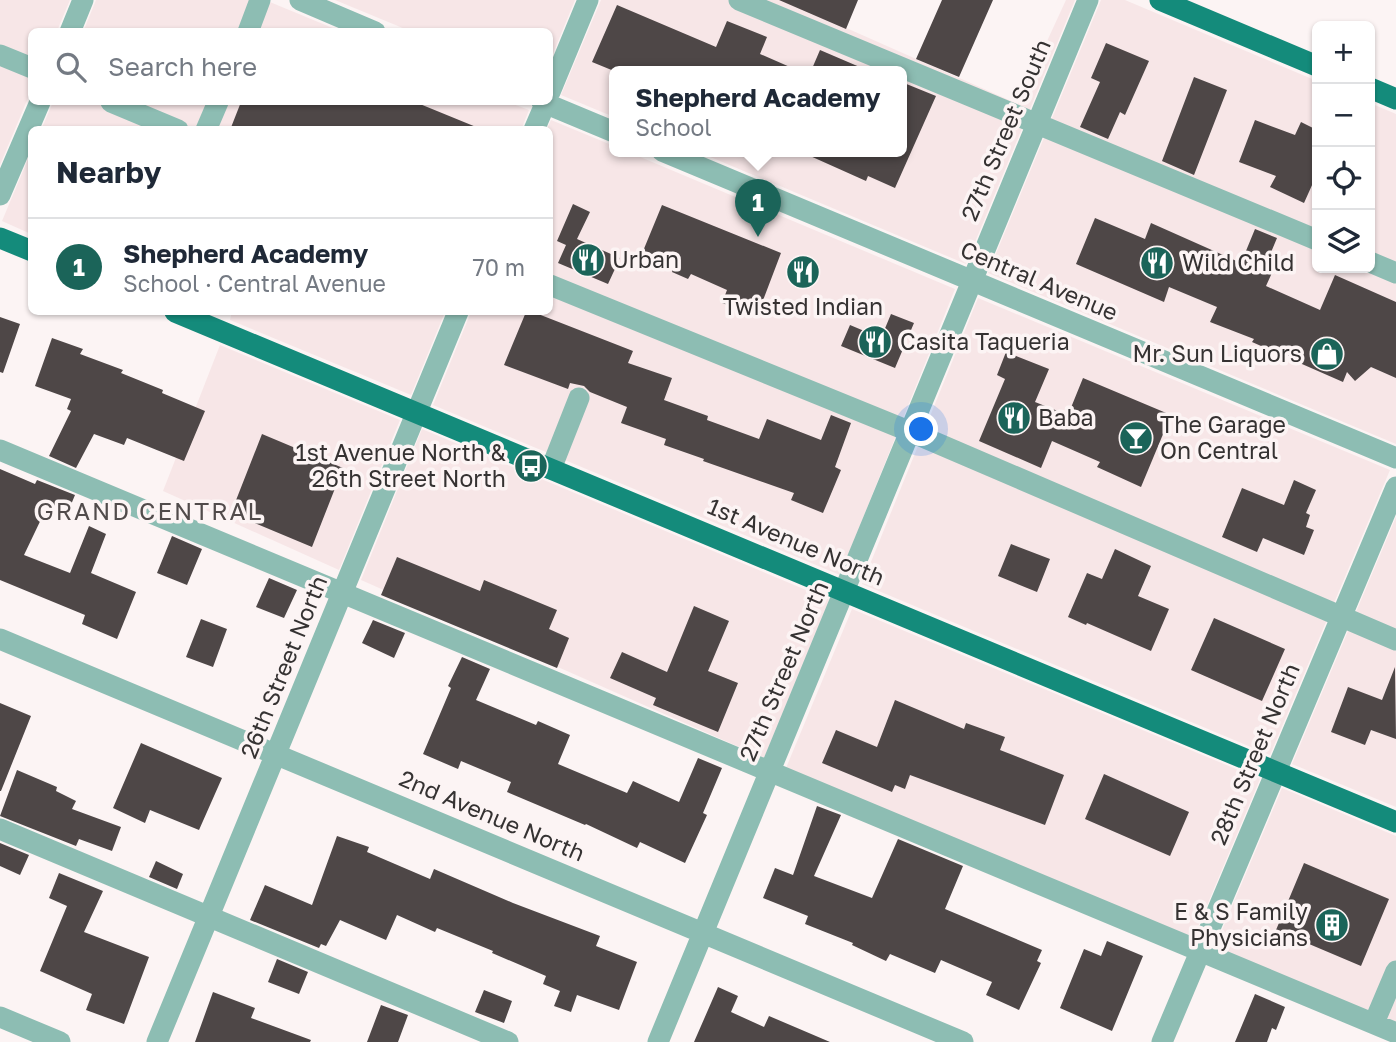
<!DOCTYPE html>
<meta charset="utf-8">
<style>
body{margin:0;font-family:"Golos Text",sans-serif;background:#f6f6f7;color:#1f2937}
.controls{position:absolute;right:21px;top:21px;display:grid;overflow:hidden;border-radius:10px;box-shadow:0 2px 5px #0004}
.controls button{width:63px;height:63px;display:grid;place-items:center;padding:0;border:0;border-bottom:2px solid #e0e1e3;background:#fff;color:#1f2937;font:35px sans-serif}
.you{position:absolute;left:922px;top:430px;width:24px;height:24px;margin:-18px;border:5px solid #fff;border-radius:50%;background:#1a73e8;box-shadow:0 0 0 10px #1a73e833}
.badge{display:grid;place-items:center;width:46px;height:46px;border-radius:50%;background:#1b6459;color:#fff;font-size:23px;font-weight:700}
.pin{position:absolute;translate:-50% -58px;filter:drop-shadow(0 2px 4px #0008)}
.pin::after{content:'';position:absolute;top:37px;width:24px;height:21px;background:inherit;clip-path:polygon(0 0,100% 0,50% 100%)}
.popup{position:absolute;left:609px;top:66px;width:298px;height:91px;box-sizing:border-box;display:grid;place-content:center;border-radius:10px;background:#fff;filter:drop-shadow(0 2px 5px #0005);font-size:23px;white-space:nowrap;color:#747a83}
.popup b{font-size:26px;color:#1f2937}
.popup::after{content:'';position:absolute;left:50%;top:100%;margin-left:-14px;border:14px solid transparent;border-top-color:#fff}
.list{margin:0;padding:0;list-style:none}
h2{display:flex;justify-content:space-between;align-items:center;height:91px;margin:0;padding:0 28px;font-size:30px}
h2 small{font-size:23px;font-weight:400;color:#747a83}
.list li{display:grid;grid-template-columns:46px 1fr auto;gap:21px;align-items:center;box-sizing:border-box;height:98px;padding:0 28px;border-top:2px solid #e0e1e3}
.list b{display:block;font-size:26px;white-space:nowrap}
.list p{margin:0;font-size:23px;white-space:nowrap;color:#747a83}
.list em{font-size:23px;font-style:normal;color:#747a83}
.icon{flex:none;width:38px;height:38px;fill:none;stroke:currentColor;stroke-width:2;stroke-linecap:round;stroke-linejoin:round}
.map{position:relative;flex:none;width:1396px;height:1042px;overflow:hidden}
.search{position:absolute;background:#fff;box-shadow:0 2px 5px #0004;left:28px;top:28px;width:525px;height:77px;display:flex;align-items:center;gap:18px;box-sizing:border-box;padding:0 24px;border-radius:10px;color:#747a83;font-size:26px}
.panel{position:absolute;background:#fff;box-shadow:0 2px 5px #0004;left:28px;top:126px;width:525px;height:189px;border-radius:10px}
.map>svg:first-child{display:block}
.built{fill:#f7e6e7}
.building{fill:#4e4747}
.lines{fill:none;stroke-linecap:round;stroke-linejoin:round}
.minor{stroke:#8dbdb3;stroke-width:21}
.major{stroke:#148b7b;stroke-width:21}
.labels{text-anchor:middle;stroke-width:7;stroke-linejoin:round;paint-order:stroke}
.street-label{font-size:23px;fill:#353232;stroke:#fcf4f4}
.poi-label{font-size:23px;fill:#353232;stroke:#fcf4f4;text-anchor:start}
.neighbourhood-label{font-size:24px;letter-spacing:2px;fill:#514b4b;stroke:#fcf4f4}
</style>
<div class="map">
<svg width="1396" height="1042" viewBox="0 0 1396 1042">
<rect width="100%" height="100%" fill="#fcf4f4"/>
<!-- built -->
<path class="built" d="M0,0H70L57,31L32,32L31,91L0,165Z
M96,0H265L340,31L83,32Z
M335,0H575L550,61V32L410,31Z
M601,0H783L1018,104L1066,0H1075L966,264L696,151H902V71H614V117L561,95Z
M1101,0H1125L1317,81V268H1370V103L1396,114V444L988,273Z
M53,102H508L529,110L521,130H41Z
M551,120L614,146V151H626L955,289L840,575L433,405L471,312H550V130L547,129Z
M31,152V234L2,221Z
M978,298L1390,470L1270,755L862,584Z
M222,312H445L411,395L230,320L231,315Z
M220,345L400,420L339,570L163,491Z
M422,429L830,600L764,758L361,580Z
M1396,517V807L1292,764Z
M852,609L1260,779L1190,946L786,768Z
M1282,788L1396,836V1038L1211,956Z"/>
<!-- building -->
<path class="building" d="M779,0H858L846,29Z
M942,0H993L959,77L916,59Z
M617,5L716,47L727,21L767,37L760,54L799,71H614L592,62Z
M1106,43L1149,61L1125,115L1120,112L1108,139L1080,127L1100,82L1091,78Z
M820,50L869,71H811Z
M1194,77L1227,90L1194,175L1162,161Z
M904,83L936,96L895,188L868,176L866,181L799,151H901V88Z
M241,102H415L481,129L230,130Z
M1255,120L1295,135L1301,122L1317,130V174L1304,203L1270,187L1276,176L1239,162Z
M573,204L590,212L577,239L620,258L608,284L558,263L566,245L557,241Z
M662,205L781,253L757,316L722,303L727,290L691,274L688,279L672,272L673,269L641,256Z
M1095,218L1145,239L1151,223L1241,263L1255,229L1277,238L1267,262L1275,266L1266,286L1320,310L1335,275L1396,302V378L1371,367L1355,381L1347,372L1343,382L1252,342L1254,339L1210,322L1217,307L1169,287L1164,302L1076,264Z
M526,312H533L633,351L628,363L672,378L664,400L708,416L707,420L759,439L767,419L821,440L831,415L851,423L835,467L841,470L823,513L791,500L794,493L703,461L704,459L664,445L666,439L621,423L627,407L590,392L584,386L570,383L568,389L504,365Z
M891,314L914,323L895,368L841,346L850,325L881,338Z
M0,317L20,324L3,373L0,372Z
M52,338L83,349L80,354L123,370L121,373L163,390L162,393L205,411L184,461L127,438L124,445L94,434L76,468L49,456L71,411L67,409L71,399L35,386Z
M1006,352L1049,369L1035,402L1068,415L1083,378L1171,415L1141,487L1097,467L1100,462L1052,441L1041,468L979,441L1005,379L997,375Z
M262,434L343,468L312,547L231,513Z
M0,469L35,484L37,480L75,495L65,519L45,511L24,555L70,573L89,526L106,534L91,573L136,592L117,639L82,624L85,615L0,580Z
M1294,480L1316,490L1306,513L1310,515L1306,527L1314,530L1304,555L1263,538L1257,552L1222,537L1242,488L1284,505Z
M172,536L202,549L187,585L157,573Z
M1011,544L1050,559L1037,592L998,576Z
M1115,549L1151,566L1138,596L1169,609L1151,651L1087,623L1086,625L1068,617L1087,573L1102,579Z
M397,557L480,591L484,580L557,610L549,629L569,638L557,668L381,595Z
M269,578L297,590L284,618L256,607Z
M694,606L729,621L708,671L738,683L718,732L653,705L656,698L610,678L622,652L667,672Z
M1214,618L1285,649L1262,701L1191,670Z
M201,619L227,629L213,667L186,657Z
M373,620L405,633L394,658L362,643Z
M462,657L490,669L476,700L536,725L538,721L570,735L558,764L627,793L633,781L679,802L698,758L722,768L703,813L707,815L685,863L640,842L637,848L586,824L585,825L507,792L511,782L461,761L458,769L423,754L451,688L448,686Z
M1395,667L1396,739L1371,730L1365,745L1331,732L1348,687L1382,700Z
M895,700L964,729L966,723L1005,737L1000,750L1064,775L1045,825L910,775L905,789L895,785L892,792L822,763L836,730L877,747Z
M0,703L31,716L1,791H0Z
M141,743L222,778L199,830L150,810L145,823L113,808Z
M17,770L57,787L56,791L76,801L72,809L121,827L112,851L79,839L76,846L0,816Z
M1104,774L1189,812L1170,856L1085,819Z
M817,806L841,815L814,876L872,898L898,839L963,866L945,909L1042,950L1037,961L1041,963L1019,1010L986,995L992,982L941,960L935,973L890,954L886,961L852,945L853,943L805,924L808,916L763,898L775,868L793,875Z
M337,836L369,847L367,852L430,879L434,869L513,903L600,936L596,946L637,962L619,1010L577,995L571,1012L554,1006L560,991L543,984L546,976L492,953L493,951L437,928L435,932L397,915L386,940L340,920L326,946L321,944L319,948L250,920L265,885L312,905Z
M0,843L29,855L20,875L0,866Z
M156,861L183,874L177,889L149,877Z
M1304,863L1389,899L1361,966L1276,930Z
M59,873L103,891L84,932L149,957L124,1024L86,1010L92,994L40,971L67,906L49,898Z
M1107,941L1143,956L1112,1031L1060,1008L1084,949L1101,956Z
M277,959L308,972L299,994L268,982Z
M718,987L738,996L731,1012L764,1027L769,1016L830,1042H694Z
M484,990L512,1001L504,1023L475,1012Z
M213,992L255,1008L251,1018L311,1040L310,1042H195Z
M1255,994L1285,1007L1276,1030L1272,1028L1267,1042H1235Z
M381,1005L408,1015L398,1042H367Z"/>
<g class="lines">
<!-- minor -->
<path class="minor" d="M300,0L375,32
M739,0L1317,240
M70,32L83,0
M248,32L260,0
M0,55L32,68
M550,92L588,0
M111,102L178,130
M542,102L614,132
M206,130L218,102
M534,130L546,102
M662,151L1396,458
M0,195L40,102
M1370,262L1396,273
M550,285L911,432L1396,640
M0,450L1396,1033
M551,469L579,398
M0,639L963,1042
M0,829L508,1042
M0,1017L60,1042
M1374,1023L1396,971
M157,1042L458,312
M658,1042C803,695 945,347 1088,0
M1162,1042L1396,487"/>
<!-- major -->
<path class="major" d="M1160,0L1317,66
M1370,88L1396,99
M0,238L32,251
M175,312L1396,822"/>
</g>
<!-- icons -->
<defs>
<g id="restaurant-disc" transform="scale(1.75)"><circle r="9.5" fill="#1b6459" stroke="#fcf4f4"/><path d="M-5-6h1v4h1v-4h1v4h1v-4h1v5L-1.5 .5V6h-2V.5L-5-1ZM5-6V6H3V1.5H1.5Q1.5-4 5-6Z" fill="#fff"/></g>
<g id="shop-disc" transform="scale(1.75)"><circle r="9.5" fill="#1b6459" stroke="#fcf4f4"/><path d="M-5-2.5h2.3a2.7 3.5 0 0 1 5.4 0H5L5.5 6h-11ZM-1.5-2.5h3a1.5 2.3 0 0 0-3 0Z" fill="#fff"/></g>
<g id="bar-disc" transform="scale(1.75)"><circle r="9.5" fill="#1b6459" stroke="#fcf4f4"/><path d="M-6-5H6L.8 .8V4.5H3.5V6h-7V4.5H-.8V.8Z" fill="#fff"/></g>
<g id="bus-disc" transform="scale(1.75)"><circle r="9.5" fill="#1b6459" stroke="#fcf4f4"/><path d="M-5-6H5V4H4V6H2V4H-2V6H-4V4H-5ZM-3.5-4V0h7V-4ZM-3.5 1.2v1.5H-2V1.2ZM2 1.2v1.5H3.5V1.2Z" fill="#fff"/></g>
<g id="building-disc" transform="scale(1.75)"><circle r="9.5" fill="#1b6459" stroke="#fcf4f4"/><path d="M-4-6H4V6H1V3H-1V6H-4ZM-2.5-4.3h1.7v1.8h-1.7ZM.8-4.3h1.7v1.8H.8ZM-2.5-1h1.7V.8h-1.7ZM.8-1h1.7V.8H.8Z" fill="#fff"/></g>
</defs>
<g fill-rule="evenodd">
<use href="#restaurant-disc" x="588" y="260"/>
<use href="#restaurant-disc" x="1157" y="263"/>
<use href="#restaurant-disc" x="803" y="272"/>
<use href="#restaurant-disc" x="875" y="342"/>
<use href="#shop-disc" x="1327" y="354"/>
<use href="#restaurant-disc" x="1014" y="418"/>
<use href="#bar-disc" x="1136" y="438"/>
<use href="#bus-disc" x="531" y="466"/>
<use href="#building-disc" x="1332" y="925"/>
</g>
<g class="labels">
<!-- street labels -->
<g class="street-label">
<text transform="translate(1006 130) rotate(-67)" y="8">27th Street South</text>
<text transform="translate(1039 281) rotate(23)" y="8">Central Avenue</text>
<text transform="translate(796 542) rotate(23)" y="8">1st Avenue North</text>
<text transform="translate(284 667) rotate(-68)" y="8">26th Street North</text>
<text transform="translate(784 671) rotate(-67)" y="8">27th Street North</text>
<text transform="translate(1255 754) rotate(-67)" y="8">28th Street North</text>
<text transform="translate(492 816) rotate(23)" y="8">2nd Avenue North</text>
</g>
<!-- poi labels -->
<g class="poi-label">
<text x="612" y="268">Urban</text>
<text x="1182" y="271">Wild Child</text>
<text x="803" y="315" text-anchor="middle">Twisted Indian</text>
<text x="900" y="350">Casita Taqueria</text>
<text x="1302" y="362" text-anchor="end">Mr. Sun Liquors</text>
<text x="1038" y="426">Baba</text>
<text x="1160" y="433">The Garage<tspan x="1160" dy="26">On Central</tspan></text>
<text x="506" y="461" text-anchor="end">1st Avenue North &amp;<tspan x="506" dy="26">26th Street North</tspan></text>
<text x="1308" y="920" text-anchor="end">E &amp; S Family<tspan x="1308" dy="26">Physicians</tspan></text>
</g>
<!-- neighbourhood labels -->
<g class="neighbourhood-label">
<text x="150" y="520">GRAND CENTRAL</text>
</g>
</g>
</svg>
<div class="controls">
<button>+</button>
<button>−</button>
<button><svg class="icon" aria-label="locate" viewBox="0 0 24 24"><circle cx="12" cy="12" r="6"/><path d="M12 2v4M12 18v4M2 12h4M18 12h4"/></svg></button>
<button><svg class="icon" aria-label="layers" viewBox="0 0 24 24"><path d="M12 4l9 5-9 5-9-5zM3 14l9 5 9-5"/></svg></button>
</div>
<div class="you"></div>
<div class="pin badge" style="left:758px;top:237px">1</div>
<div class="popup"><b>Shepherd Academy</b>School</div>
<div class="search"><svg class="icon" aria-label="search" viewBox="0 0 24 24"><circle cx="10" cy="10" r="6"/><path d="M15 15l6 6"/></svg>Search here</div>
<section class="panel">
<h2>Nearby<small></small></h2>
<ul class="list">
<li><span class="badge">1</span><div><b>Shepherd Academy</b><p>School · Central Avenue</p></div><em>70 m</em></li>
</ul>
</section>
</div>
